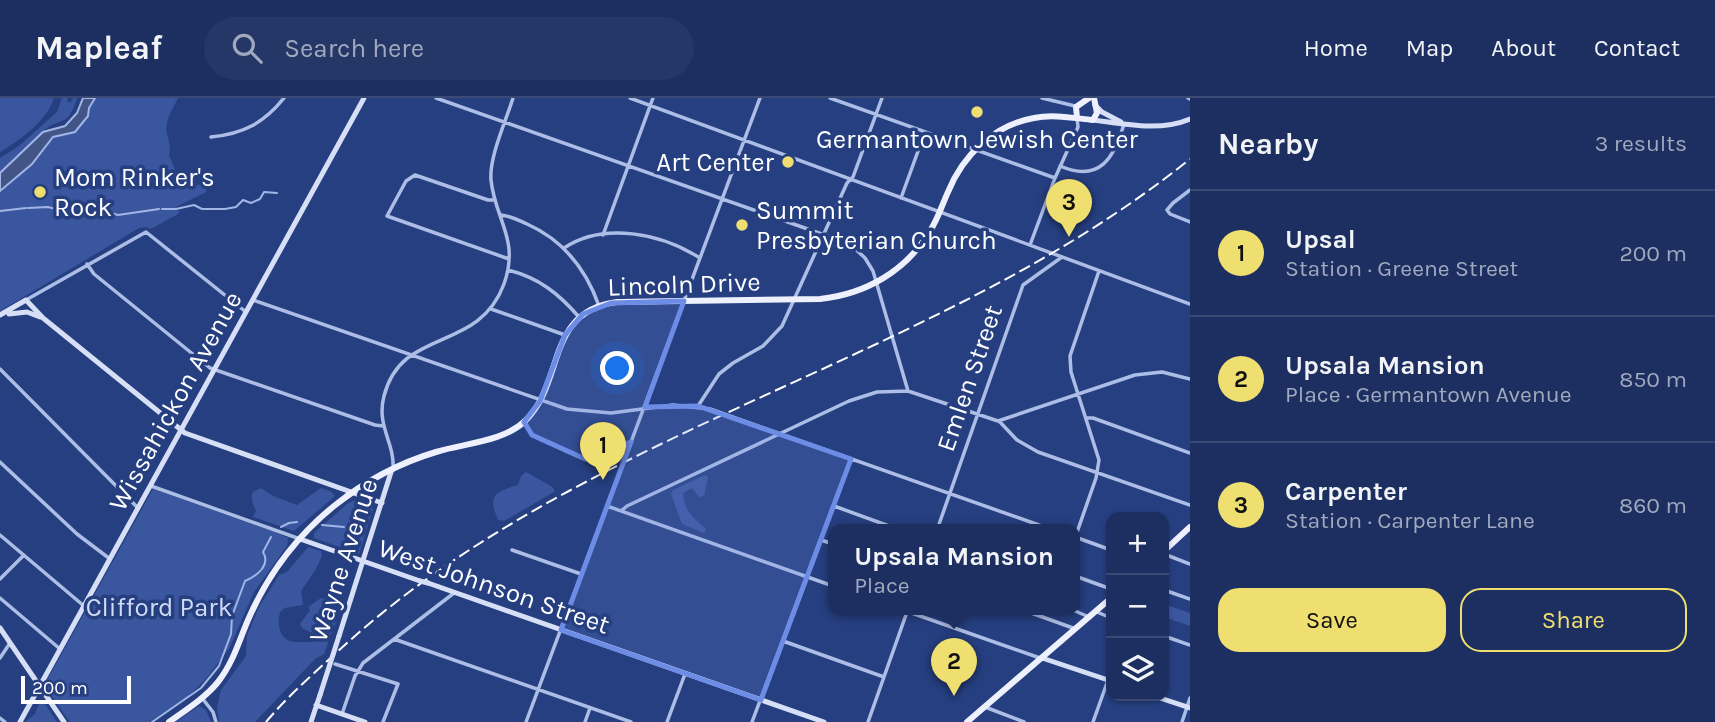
<!DOCTYPE html>
<meta charset="utf-8">
<style>
body{margin:0;font-family:Karla,sans-serif;background:#253766;color:#f1f3f6}
.controls{position:absolute;right:21px;bottom:21px;display:grid;overflow:hidden;border-radius:14px;box-shadow:0 2px 5px #0004}
.controls button{width:63px;height:63px;display:grid;place-items:center;padding:0;border:0;border-bottom:2px solid #3a4a75;background:#1c2f60;color:#f1f3f6;font:35px sans-serif}
.scale{position:absolute;left:21px;bottom:18px;width:110px;box-sizing:border-box;padding-left:7px;border:4px solid #fff;border-top:0;font-size:19px;line-height:24px;white-space:nowrap;color:#fff;-webkit-text-stroke:5px #263f80;paint-order:stroke}
.you{position:absolute;left:618px;top:271px;width:24px;height:24px;margin:-18px;border:5px solid #fff;border-radius:50%;background:#1a73e8;box-shadow:0 0 0 10px #1a73e833}
.badge{display:grid;place-items:center;width:46px;height:46px;border-radius:50%;background:#efdf71;color:#111;font-size:23px;font-weight:700}
.pin{position:absolute;translate:-50% -58px;filter:drop-shadow(0 2px 4px #0008)}
.pin::after{content:'';position:absolute;top:37px;width:24px;height:21px;background:inherit;clip-path:polygon(0 0,100% 0,50% 100%)}
.popup{position:absolute;left:828px;top:426px;width:252px;height:91px;box-sizing:border-box;display:grid;place-content:center;border-radius:14px;background:#1c2f60;filter:drop-shadow(0 2px 5px #0005);font-size:23px;white-space:nowrap;color:#a0a9bd}
.popup b{font-size:26px;color:#f1f3f6}
.popup::after{content:'';position:absolute;left:50%;top:100%;margin-left:-14px;border:14px solid transparent;border-top-color:#1c2f60}
.list{margin:0;padding:0;list-style:none}
h2{display:flex;justify-content:space-between;align-items:center;height:91px;margin:0;padding:0 28px;font-size:30px}
h2 small{font-size:23px;font-weight:400;color:#a0a9bd}
.list li{display:grid;grid-template-columns:46px 1fr auto;gap:21px;align-items:center;box-sizing:border-box;height:126px;padding:0 28px;border-top:2px solid #3a4a75}
.list b{display:block;font-size:26px;white-space:nowrap}
.list p{margin:0;font-size:23px;white-space:nowrap;color:#a0a9bd}
.list em{font-size:23px;font-style:normal;color:#a0a9bd}
.actions{display:flex;gap:14px;padding:21px 28px}
.actions a{flex:1;padding:16px 0;border:2px solid #efdf71;border-radius:21px;text-align:center;font-size:24px;color:#efdf71}
.actions .main{background:#efdf71;color:#111}
.icon{flex:none;width:38px;height:38px;fill:none;stroke:currentColor;stroke-width:2;stroke-linecap:round;stroke-linejoin:round}
.map{position:relative;flex:none;width:1190px;height:624px;overflow:hidden}
header{display:flex;align-items:center;gap:42px;box-sizing:border-box;height:98px;padding:0 35px;background:#1c2f60;border-bottom:2px solid #3a4a75}
header strong{font-size:33px}
nav{display:flex;gap:38px;margin-inline-start:auto;font-size:24px}
.search{width:490px;height:63px;background:#253766;display:flex;align-items:center;gap:18px;box-sizing:border-box;padding:0 24px;border-radius:38px;color:#a0a9bd;font-size:26px}
main{display:flex}
aside{flex:1;background:#1c2f60}
.map>svg:first-child{display:block}
.green{fill:#3a569e}
.water{fill:#435586;stroke:#a1b6e7;stroke-width:2}
.lines{fill:none;stroke-linecap:round;stroke-linejoin:round}
.stream{stroke:#a1b6e7;stroke-width:2}
.street{stroke:#adbee6;stroke-width:3.5}
.secondary{stroke:#d6dff6;stroke-width:5}
.primary{stroke:#eef1fd;stroke-width:6}
.rail{stroke:#fff;stroke-width:2;stroke-dasharray:12 5;stroke-linecap:butt}
.secondary-bridge{stroke:#d6dff6;stroke-width:5}
.marked{fill:#6c8ce6;fill-opacity:0.2;stroke:#6c8ce6;stroke-width:5;stroke-linejoin:round}
.poi-dot{fill:#efdf71;stroke:#263f80;stroke-width:2.5}
.labels{text-anchor:middle;stroke-width:7;stroke-linejoin:round;paint-order:stroke}
.poi-label{font-size:26px;fill:#fff;stroke:#263f80;text-anchor:start}
.street-label{font-size:26px;fill:#fff;stroke:#263f80}
.park-label{font-size:26px;fill:#d0dbf5;stroke:#263f80}
</style>
<header>
<strong>Mapleaf</strong>
<div class="search"><svg class="icon" aria-label="search" viewBox="0 0 24 24"><circle cx="10" cy="10" r="6"/><path d="M15 15l6 6"/></svg>Search here</div>
<nav><a>Home</a><a>Map</a><a>About</a><a>Contact</a></nav>
</header>
<main>
<div class="map">
<svg width="1190" height="624" viewBox="0 0 1190 624">
<rect width="100%" height="100%" fill="#263f80"/>
<!-- green -->
<path class="green" d="M0,0H54C47,23 20,42 0,54Z
M62,0H68L67,3L70,5L73,0H77C68,29 64,18 44,32L42,37L0,75V60L19,48L57,14Z
M95,0H178L168,20L166,31L170,49L169,57L176,74L172,82L183,89L204,86L207,89L206,94L176,109L175,112L180,113L178,116L151,131L146,129L139,130L0,213V93L32,66L53,39L71,35L83,24Z
M526,374L551,388L554,391V394L504,423L498,422C488,398 493,394 518,387L521,378Z
M705,377L708,379L704,398L699,399L692,390L683,395C684,414 694,420 706,431L704,435L682,426L671,396L673,392Z
M261,390L273,398L297,407L321,390L332,394L335,398L294,433L253,419L256,413C253,406 250,401 253,394Z
M153,391L277,435L288,440L287,448L254,494L229,551L205,582L185,601L149,624H70L45,589L46,584Z
M355,402L369,406L373,411L359,456L314,440V435L347,406Z
M308,449L321,453L322,458L316,471L301,493L303,507L285,510L280,514C276,529 281,546 300,544C306,544 312,545 317,542C325,537 328,526 334,519L336,523L324,556L315,561L255,624H219L217,609L221,592L246,558L247,538L259,509L279,477L287,474Z
M321,500L331,502L337,508L330,520L327,522L322,534L316,537L302,530L300,526L310,512L308,509Z
M1164,506L1190,515V528L1164,519Z
M40,603L45,606L57,624H25L35,616Z
M199,608L206,612L211,624H176Z"/>
<!-- water -->
<path class="water" d="M83,0H95L89,10L88,18L75,34L53,39L32,66L0,93V75L43,34L65,28L77,15Z"/>
<g class="lines">
<!-- stream -->
<path class="stream" d="M28,110L48,109L74,116L96,111L118,117L159,111
M162,111H176L194,107L202,111H225L236,109L243,102L251,105L260,101L264,94L277,95
M0,113L26,110
M322,427L344,429
M281,429L289,425L297,424
M152,624L201,590L219,568L231,536L232,518L245,483C257,478 271,467 263,454L271,439"/>
<!-- street -->
<path class="street" d="M436,0L850,146L865,160L873,173L908,293
M630,0L1190,206
M830,0L1055,80
M1042,0L1075,8
M1188,0L1190,1
M211,39C243,36 264,25 284,0
M1060,68C1100,85 1114,60 1124,26
M1190,92L1173,105L1167,112L1170,116L1190,124
M901,100L925,34
M495,102H488L415,77L406,83L387,118L509,161
M501,117C511,118 518,122 527,126C563,142 586,171 599,208
M603,137L653,0
M1030,147L1055,80L1078,29L1077,20
M564,150C604,123 662,136 700,160
M87,166L94,176L210,270L375,327L383,328
M508,172C539,180 558,195 579,219
M26,202L146,134L246,214
M253,202L567,311L611,315L673,307L710,311L1053,432
M491,211L565,237
M0,271L138,410
M698,308L719,276L733,265L763,248L782,228L847,85L853,79L882,0
M1086,320H1093L1190,355
M999,323L1017,342L1038,354L1190,407
M525,325L532,337L585,361L598,359L622,348H630
M0,364L77,436L110,461
M393,371C395,345 376,328 384,298C402,228 478,256 504,186C520,141 495,122 491,82C489,59 506,23 513,0
M151,388L300,441
M607,408L833,488
M834,408L900,432
M621,413L627,408L849,303L877,294L908,293L998,323L1135,277L1162,274L1190,281
M937,432L1023,187L1062,159
M0,437L84,508
M1075,439L1111,452
M1075,440L1096,380L1099,362L1071,274L1070,258L1099,173
M821,442L833,446
M512,452L581,476
M1164,456L1190,466
M1075,478L1111,491
M0,481L24,457
M1164,492L1190,501
M0,500L60,551
M903,512L1040,560
M1023,512L1073,530
M1073,512L1089,519
M1097,514L1111,520
M1164,538L1190,547
M394,541L631,624
M783,543L884,579
M0,560L10,545
M335,566L398,586L383,624
M202,600L213,614L216,624
M985,609L1024,624
M342,616L355,578L363,565L454,495
M0,620L5,624
M526,624L760,0
M585,624L590,610
M667,624L685,576
M752,624L851,361
M868,624L907,514
M1093,624L1108,582
M1182,624L1190,600"/>
<!-- secondary -->
<path class="secondary" d="M1095,7L1102,14L1121,24
M1093,22C1124,26 1160,34 1190,21
M9,216L27,214L40,219
M0,217L26,202L43,220L185,335L382,405
M300,441L420,483
M428,485L824,624
M0,530L64,624
M339,538L392,371
M1042,560L1111,583
M1154,598L1190,610
M316,607L365,624
M20,624L364,0
M311,624L320,597"/>
<!-- primary -->
<path class="primary" d="M1077,20L1076,9L1089,0
M1164,453L1190,429
M169,624C186,612 205,600 218,584C233,565 239,543 248,522C267,478 297,438 334,408C364,384 399,365 436,354C465,345 503,344 525,323C565,285 545,213 617,204L820,201C866,196 906,173 930,133C938,121 942,107 948,94C963,57 994,27 1034,20C1053,16 1073,20 1093,22L1097,15L1094,0
M967,624L1111,500"/>
<!-- rail -->
<path class="rail" d="M266,624C287,599 312,577 336,555C582,327 931,269 1190,61"/>
<!-- secondary-bridge -->
<path class="secondary-bridge" d="M420,483L428,485
M320,597L339,538"/>
</g>
<!-- marked area -->
<path class="marked" d="M684,203L645,309L698,308L851,361L761,602L561,532L631,344L585,361L532,337L524,324L540,303L565,237L583,216L611,205Z"/>
<!-- markers -->
<g class="poi-dot">
<circle cx="977" cy="14" r="7"/>
<circle cx="788" cy="64" r="7"/>
<circle cx="40" cy="94" r="7"/>
<circle cx="742" cy="127" r="7"/>
</g>
<g class="labels">
<!-- poi labels -->
<g class="poi-label">
<text x="977" y="50" text-anchor="middle">Germantown Jewish Center</text>
<text x="774" y="73" text-anchor="end">Art Center</text>
<text x="54" y="88">Mom Rinker's<tspan x="54" dy="30">Rock</tspan></text>
<text x="756" y="121">Summit<tspan x="756" dy="30">Presbyterian Church</tspan></text>
</g>
<!-- street labels -->
<g class="street-label">
<text transform="translate(684 186) rotate(-2)" y="9">Lincoln Drive</text>
<text transform="translate(969 280) rotate(-71)" y="9">Emlen Street</text>
<text transform="translate(175 303) rotate(-61)" y="9">Wissahickon Avenue</text>
<text transform="translate(343 462) rotate(-72)" y="9">Wayne Avenue</text>
<text transform="translate(494 488) rotate(19)" y="9">West Johnson Street</text>
</g>
<!-- park labels -->
<g class="park-label">
<text x="159" y="518">Clifford Park</text>
</g>
</g>
</svg>
<div class="controls">
<button>+</button>
<button>−</button>
<button><svg class="icon" aria-label="layers" viewBox="0 0 24 24"><path d="M12 4l9 5-9 5-9-5zM3 14l9 5 9-5"/></svg></button>
</div>
<div class="scale">200 m</div>
<div class="you"></div>
<div class="pin badge" style="left:603px;top:382px">1</div>
<div class="pin badge" style="left:954px;top:598px">2</div>
<div class="popup"><b>Upsala Mansion</b>Place</div>
<div class="pin badge" style="left:1069px;top:139px">3</div>
</div>
<aside>
<h2>Nearby<small>3 results</small></h2>
<ul class="list">
<li><span class="badge">1</span><div><b>Upsal</b><p>Station · Greene Street</p></div><em>200 m</em></li>
<li><span class="badge">2</span><div><b>Upsala Mansion</b><p>Place · Germantown Avenue</p></div><em>850 m</em></li>
<li><span class="badge">3</span><div><b>Carpenter</b><p>Station · Carpenter Lane</p></div><em>860 m</em></li>
</ul>
<div class="actions"><a class="main">Save</a><a>Share</a></div>
</aside>
</main>
